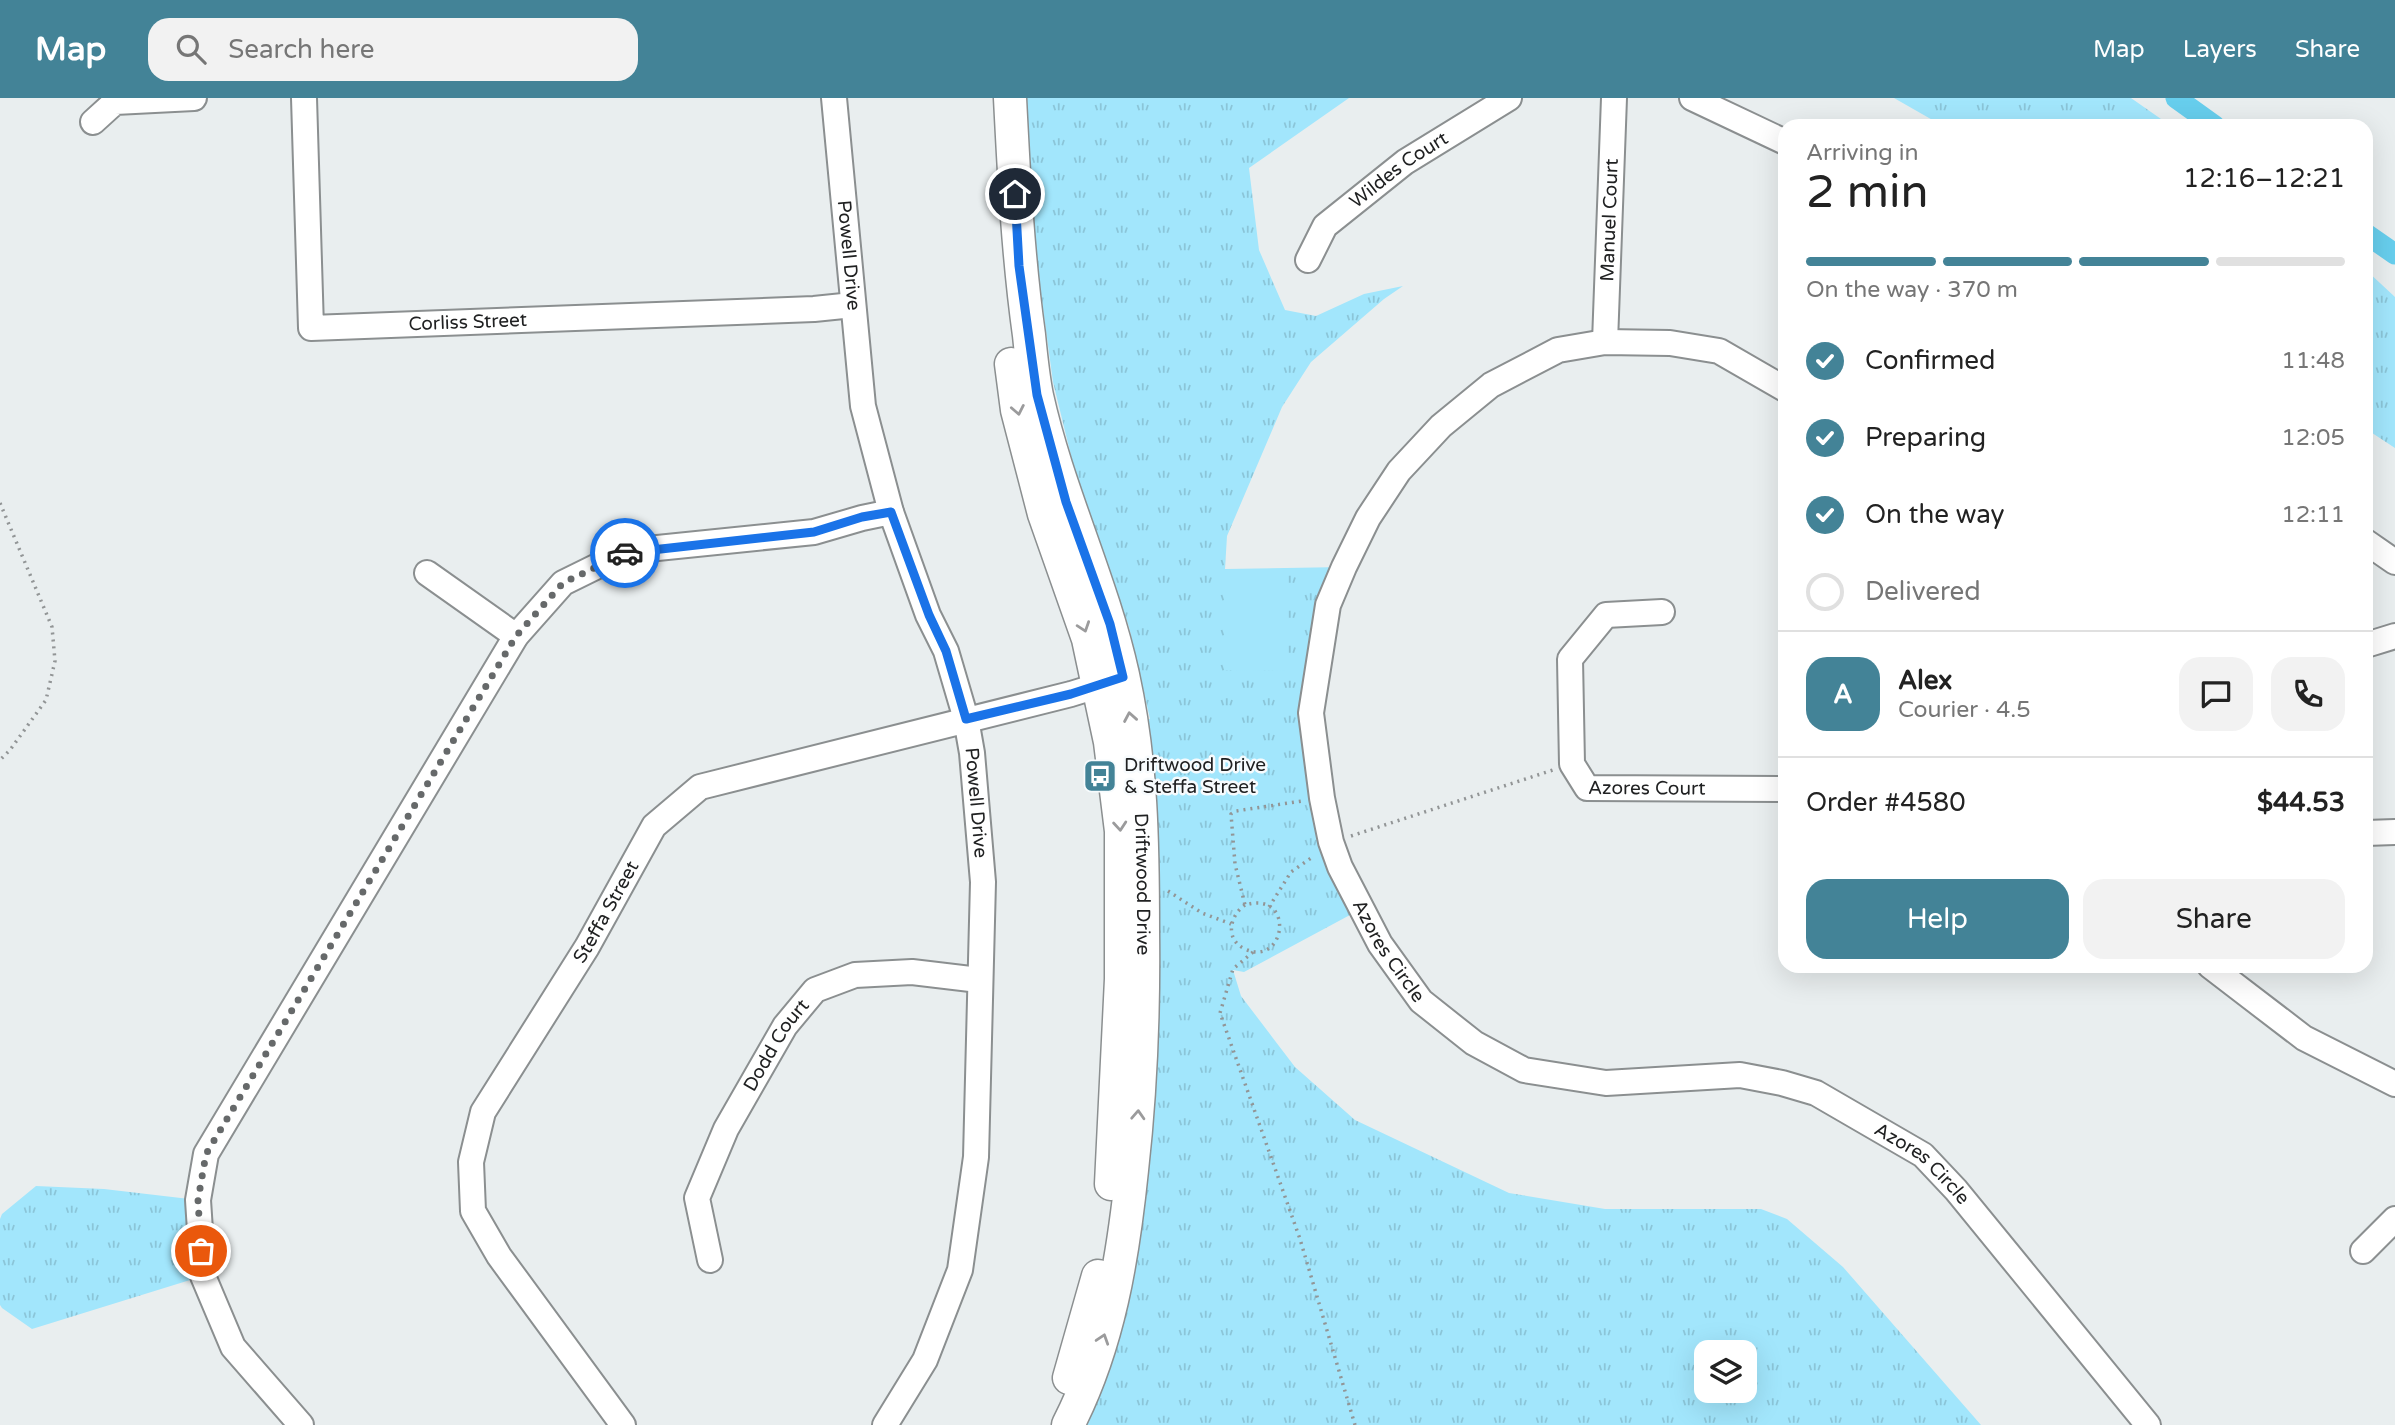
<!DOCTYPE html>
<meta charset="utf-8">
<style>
body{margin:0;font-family:"Varela Round",sans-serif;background:#f2f2f2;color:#222;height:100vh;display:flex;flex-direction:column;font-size:26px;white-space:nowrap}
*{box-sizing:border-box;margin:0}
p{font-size:23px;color:#767676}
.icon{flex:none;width:38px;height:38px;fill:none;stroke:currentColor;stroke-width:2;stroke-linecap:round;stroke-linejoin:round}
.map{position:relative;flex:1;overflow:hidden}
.side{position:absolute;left:1778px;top:21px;width:595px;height:854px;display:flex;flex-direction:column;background:#fff;border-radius:21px;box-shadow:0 7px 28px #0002}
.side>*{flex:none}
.buttons{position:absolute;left:1694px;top:1242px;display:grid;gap:14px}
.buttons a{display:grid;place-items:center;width:63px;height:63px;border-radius:14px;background:#fff;box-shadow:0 7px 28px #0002;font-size:35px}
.pin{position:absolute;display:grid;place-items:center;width:60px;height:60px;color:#fff;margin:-30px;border:4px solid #fff;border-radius:50%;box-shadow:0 2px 7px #0007}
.courier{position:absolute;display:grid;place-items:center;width:70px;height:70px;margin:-35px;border:5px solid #1a73e8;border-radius:50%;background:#fff;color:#222;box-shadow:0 2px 9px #0007}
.overview em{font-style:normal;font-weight:600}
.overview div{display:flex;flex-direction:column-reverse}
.overview{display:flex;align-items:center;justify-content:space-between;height:119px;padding:0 28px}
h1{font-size:46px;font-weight:600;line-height:52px}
.bar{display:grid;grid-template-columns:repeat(4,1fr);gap:10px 7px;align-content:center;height:84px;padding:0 28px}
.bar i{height:9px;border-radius:5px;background:#e0e0e0}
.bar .current{background:#438397}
.bar p{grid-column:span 4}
.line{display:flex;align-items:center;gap:18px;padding:0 28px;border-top:2px solid #e0e0e0}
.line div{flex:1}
.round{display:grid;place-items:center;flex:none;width:74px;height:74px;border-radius:21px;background:#f2f2f2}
ol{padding:0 28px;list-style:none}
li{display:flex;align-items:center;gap:21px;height:77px}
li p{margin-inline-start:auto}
li .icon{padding:7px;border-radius:50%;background:#438397;color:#fff;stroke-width:4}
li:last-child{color:#767676}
li i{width:38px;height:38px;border:4px solid #e0e0e0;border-radius:50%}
.button{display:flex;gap:14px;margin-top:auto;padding:14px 28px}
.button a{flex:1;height:80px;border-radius:21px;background:#438397;color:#fff;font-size:28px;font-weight:600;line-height:80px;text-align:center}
.button a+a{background:#f2f2f2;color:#222}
header{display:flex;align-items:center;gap:42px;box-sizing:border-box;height:98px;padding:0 35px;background:#438397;color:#fff}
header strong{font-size:33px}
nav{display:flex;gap:38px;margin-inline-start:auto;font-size:24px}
.search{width:490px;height:63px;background:#f2f2f2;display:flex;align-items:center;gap:18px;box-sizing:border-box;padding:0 24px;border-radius:21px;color:#767676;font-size:26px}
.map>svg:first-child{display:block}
</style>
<header>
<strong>Map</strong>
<div class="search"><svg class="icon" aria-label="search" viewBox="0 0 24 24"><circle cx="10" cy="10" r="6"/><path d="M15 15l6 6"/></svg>Search here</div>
<nav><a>Map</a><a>Layers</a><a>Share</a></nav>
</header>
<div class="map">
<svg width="2395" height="1327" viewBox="0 0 2395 1327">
<defs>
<pattern id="grass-tufts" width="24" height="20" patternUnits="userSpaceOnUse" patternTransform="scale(1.75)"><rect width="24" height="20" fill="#a2e6fc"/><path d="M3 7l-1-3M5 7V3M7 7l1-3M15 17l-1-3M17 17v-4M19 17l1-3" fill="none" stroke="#8bc5d8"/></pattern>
</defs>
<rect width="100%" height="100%" fill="#e9eeef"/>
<path fill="url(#grass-tufts)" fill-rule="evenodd" d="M1026,0H1349L1249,70L1259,152L1285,212L1316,218L1364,196L1403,188L1384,201L1311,264L1282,309L1227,438L1225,471L1344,469L1311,615L1322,700L1363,810L1244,874L1233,872L1241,898L1295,969L1355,1022L1509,1095L1605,1111H1761L1787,1121L1843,1169L1981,1327H1079L1102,1276L1146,622L1150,621L1129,529L1076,378L1053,284L1036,159ZM1706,1255H1745V1293H1706Z
M1894,0H2131L2171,28H1943Z
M2366,172L2395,199V350L2366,331Z
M36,1088L104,1091L198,1102L203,1178L32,1231L2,1210L0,1207V1121L2,1116Z"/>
<path fill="#a2e6fc" d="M1224,471H1287V573L1224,572Z"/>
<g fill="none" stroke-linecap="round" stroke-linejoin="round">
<path stroke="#67ceed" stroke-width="21" d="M2176,0L2215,28
M2366,136L2395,156"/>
<defs>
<g id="minor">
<path id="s1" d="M304,0L311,230L814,211L853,207"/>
<path id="s2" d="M834,0L863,308L891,414L928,517L946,553L966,621L972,655L983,784L976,1059L960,1172L925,1262L885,1327"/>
<path d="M1692,0L1785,44"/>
<path d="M93,24L115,4L194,0"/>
<path id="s3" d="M1308,162L1325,128L1405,64L1509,0"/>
<path id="s4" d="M1605,244L1614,0"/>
<path id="s5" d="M1785,291L1719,253L1670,245L1605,244L1558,252L1491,287L1441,328L1399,373L1368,420L1344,469L1328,507L1311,615L1322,700L1331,744L1340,769L1380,846L1421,903L1474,945L1524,972L1606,985L1740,977L1782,985L1816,995L1923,1057L1956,1092L2148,1327"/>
<path d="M2366,444L2395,464"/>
<path d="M427,475L516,538"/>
<path id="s6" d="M1662,514L1606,517L1570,561L1572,666L1587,690L1785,691"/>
<path d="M2366,547L2395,538"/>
<path d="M2366,735L2395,734"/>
<path d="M2210,868L2304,940L2395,986"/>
<path d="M2363,1153L2395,1121"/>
<path id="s7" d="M710,1162L697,1100L726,1031L785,928L815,892L855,877L912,874L979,882"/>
<path d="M301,1327L233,1249L203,1178L198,1102L206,1056L516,538L563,485L628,453L814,434L862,420L891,414"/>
<path id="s8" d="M623,1327L499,1158L473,1113L471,1064L483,1014L587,849L654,728L700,689L1071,596L1113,583"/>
</g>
<g id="tertiary">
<path id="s9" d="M1010,0C1014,79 1018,158 1029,237C1031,257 1033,278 1037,298C1058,393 1102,482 1123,577C1142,664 1143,745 1143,834C1144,913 1141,992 1132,1072C1123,1160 1109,1247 1068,1327"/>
<path d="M1011,266L1017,312L1044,416L1088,541L1110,644L1121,733V881L1111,1086"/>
<path d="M1069,1280L1098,1178"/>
</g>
</defs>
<use href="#minor" stroke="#8b8f90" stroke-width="28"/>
<use href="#tertiary" stroke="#8b8f90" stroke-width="35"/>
<path stroke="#929596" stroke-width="3.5" stroke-dasharray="2 5" stroke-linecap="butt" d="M0,405L52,529L55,563L46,602L10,652L0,662
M1351,738L1553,672
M1168,793L1202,815L1231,826
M1245,807C1229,818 1225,842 1245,851C1286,870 1296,792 1245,807L1235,766L1231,716L1236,713L1302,703
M1269,809L1291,774L1314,758
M1253,854L1233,871L1220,915L1300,1141L1355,1327"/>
<use href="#minor" stroke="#fff" stroke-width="24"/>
<use href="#tertiary" stroke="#fff" stroke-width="32"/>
</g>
<defs><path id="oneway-chevron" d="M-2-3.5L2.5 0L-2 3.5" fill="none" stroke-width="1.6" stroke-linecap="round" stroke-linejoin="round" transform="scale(1.75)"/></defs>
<g stroke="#9b9b9c">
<use href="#oneway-chevron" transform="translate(1018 312) rotate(79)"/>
<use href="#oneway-chevron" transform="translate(1084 529) rotate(71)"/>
<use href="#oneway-chevron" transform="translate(1130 619) rotate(-100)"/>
<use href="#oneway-chevron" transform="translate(1120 728) rotate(85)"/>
<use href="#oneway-chevron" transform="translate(1138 1017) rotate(-87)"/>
<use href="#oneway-chevron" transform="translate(1103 1241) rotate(-72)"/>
</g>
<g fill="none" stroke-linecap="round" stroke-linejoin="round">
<path stroke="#66696a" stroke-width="7" stroke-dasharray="0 12.6" d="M201,1153L198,1102L206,1056L516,538L563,485L625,455"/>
<path stroke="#1a73e8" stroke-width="9" d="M625,455L814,434L862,419L891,414L929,517L946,553L966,621L1071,596L1123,579L1110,526L1066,404L1037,297L1019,168L1015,96"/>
</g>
<defs>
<symbol id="bus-square" viewBox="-11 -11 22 22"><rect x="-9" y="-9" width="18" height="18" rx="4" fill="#438397" stroke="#f7fbfd"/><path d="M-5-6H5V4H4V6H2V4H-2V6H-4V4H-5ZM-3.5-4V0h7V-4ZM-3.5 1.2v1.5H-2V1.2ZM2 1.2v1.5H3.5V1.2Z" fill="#fff"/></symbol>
</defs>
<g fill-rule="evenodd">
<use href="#bus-square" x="1081" y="659" width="38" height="38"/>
</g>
<g text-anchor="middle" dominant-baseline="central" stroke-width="5" stroke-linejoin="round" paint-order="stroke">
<g font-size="19" fill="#202122" stroke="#f7fbfd">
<text stroke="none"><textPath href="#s3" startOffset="131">Wildes Court</textPath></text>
<text stroke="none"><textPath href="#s4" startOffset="122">Manuel Court</textPath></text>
<text stroke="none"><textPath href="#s2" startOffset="158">Powell Drive</textPath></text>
<text stroke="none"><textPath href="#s1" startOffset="387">Corliss Street</textPath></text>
<text stroke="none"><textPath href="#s6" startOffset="306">Azores Court</textPath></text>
<text stroke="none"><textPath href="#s2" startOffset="724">Powell Drive</textPath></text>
<text stroke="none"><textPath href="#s9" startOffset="802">Driftwood Drive</textPath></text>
<text stroke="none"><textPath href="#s8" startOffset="597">Steffa Street</textPath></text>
<text stroke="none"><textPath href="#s5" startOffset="956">Azores Circle</textPath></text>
<text stroke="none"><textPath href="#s7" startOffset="236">Dodd Court</textPath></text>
<text stroke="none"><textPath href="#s5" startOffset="1564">Azores Circle</textPath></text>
</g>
<g font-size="19" fill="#202122" stroke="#f7fbfd" text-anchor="start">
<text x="1124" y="667">Driftwood Drive<tspan x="1124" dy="22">&amp; Steffa Street</tspan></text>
</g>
</g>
</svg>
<div class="buttons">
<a><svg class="icon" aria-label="layers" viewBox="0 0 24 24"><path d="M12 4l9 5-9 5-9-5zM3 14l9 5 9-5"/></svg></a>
</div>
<div class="pin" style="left:201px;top:1153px;background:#ea580c"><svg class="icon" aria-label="bag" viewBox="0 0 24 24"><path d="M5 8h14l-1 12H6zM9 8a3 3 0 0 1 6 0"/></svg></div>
<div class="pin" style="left:1015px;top:96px;background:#1f2937"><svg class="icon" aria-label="home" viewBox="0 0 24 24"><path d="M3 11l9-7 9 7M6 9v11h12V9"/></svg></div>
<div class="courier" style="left:625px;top:455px"><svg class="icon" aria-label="car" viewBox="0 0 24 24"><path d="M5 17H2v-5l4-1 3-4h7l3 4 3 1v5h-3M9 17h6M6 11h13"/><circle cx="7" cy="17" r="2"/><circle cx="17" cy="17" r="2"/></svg></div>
<section class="side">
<div class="overview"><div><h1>2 min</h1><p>Arriving in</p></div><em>12:16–12:21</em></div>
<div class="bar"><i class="current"></i><i class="current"></i><i class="current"></i><i></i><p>On the way · 370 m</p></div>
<ol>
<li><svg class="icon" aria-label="check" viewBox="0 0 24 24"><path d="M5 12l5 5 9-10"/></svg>Confirmed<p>11:48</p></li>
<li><svg class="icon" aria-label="check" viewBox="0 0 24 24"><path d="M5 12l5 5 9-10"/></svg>Preparing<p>12:05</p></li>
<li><svg class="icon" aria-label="check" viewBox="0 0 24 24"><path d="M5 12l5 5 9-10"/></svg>On the way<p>12:11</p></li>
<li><i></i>Delivered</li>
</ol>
<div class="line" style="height:126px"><b class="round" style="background:#438397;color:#fff">A</b><div><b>Alex</b><p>Courier · 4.5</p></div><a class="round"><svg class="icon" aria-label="chat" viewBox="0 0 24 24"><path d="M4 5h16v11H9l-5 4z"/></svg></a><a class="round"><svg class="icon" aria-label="phone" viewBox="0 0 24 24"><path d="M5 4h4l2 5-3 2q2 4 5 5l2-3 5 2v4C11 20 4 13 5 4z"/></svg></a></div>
<div class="line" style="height:91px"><div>Order #4580</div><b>$44.53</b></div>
<div class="button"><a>Help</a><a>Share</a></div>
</section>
</div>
